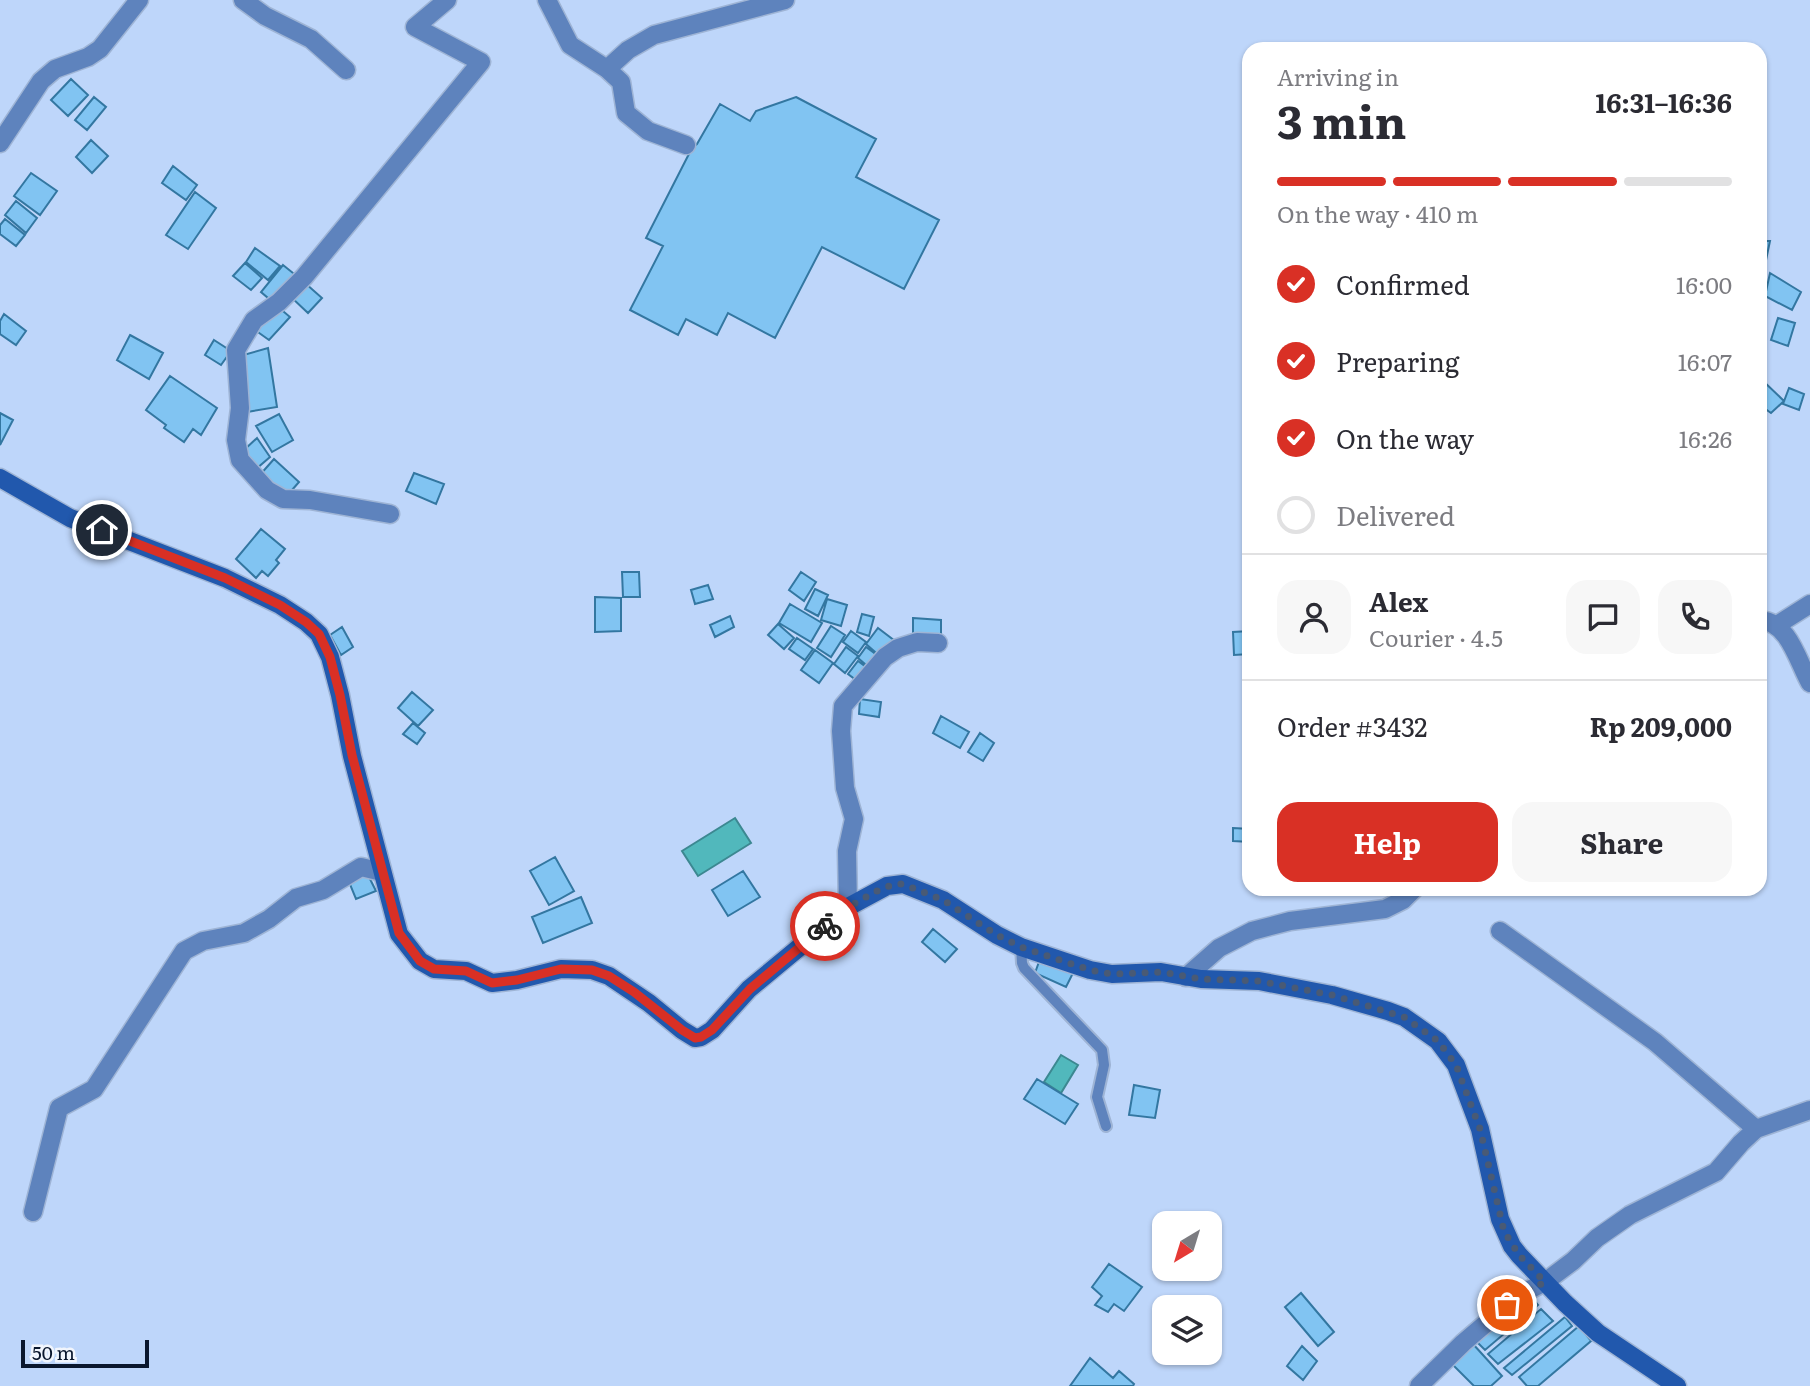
<!DOCTYPE html>
<meta charset="utf-8">
<style>
body{margin:0;font-family:Literata,serif;background:#f7f7f7;color:#2b2b33;height:100vh;display:flex;flex-direction:column;font-size:26px;white-space:nowrap}
*{box-sizing:border-box;margin:0}
p{font-size:23px;color:#7c7c81}
.icon{flex:none;width:38px;height:38px;fill:none;stroke:currentColor;stroke-width:2;stroke-linecap:round;stroke-linejoin:round}
.map{position:relative;flex:1;overflow:hidden}
.drawer{position:absolute;left:1242px;top:42px;width:525px;height:854px;display:flex;flex-direction:column;background:#fff;border-radius:21px;box-shadow:0 2px 5px #0004}
.drawer>*{flex:none}
.needle{width:46px;rotate:218deg}
.buttons{position:absolute;left:1152px;top:1211px;display:grid;gap:14px}
.buttons a{display:grid;place-items:center;width:70px;height:70px;border-radius:14px;background:#fff;box-shadow:0 2px 5px #0004;font-size:35px}
.scale{position:absolute;left:21px;bottom:18px;width:128px;box-sizing:border-box;padding-left:7px;border:4px solid #0a172d;border-top:0;font-size:19px;line-height:24px;white-space:nowrap;color:#0a172d;-webkit-text-stroke:5px #f1f5fc;paint-order:stroke}
.pin{position:absolute;display:grid;place-items:center;width:60px;height:60px;color:#fff;margin:-30px;border:4px solid #fff;border-radius:50%;box-shadow:0 2px 7px #0007}
.courier{position:absolute;display:grid;place-items:center;width:70px;height:70px;margin:-35px;border:5px solid #d93025;border-radius:50%;background:#fff;color:#222;box-shadow:0 2px 9px #0007}
.summary em{font-style:normal;font-weight:700}
.summary div{display:flex;flex-direction:column-reverse}
.summary{display:flex;align-items:center;justify-content:space-between;height:119px;padding:0 35px}
h1{font-size:46px;font-weight:700;line-height:52px}
.bar{display:grid;grid-template-columns:repeat(4,1fr);gap:10px 7px;align-content:center;height:84px;padding:0 35px}
.bar i{height:9px;border-radius:5px;background:#e1e1e2}
.bar .current{background:#d93025}
.bar p{grid-column:span 4}
.line{display:flex;align-items:center;gap:18px;padding:0 35px;border-top:2px solid #e1e1e2}
.line div{flex:1}
.round{display:grid;place-items:center;flex:none;width:74px;height:74px;border-radius:21px;background:#f7f7f7}
ol{padding:0 35px;list-style:none}
li{display:flex;align-items:center;gap:21px;height:77px}
li p{margin-inline-start:auto}
li .icon{padding:7px;border-radius:50%;background:#d93025;color:#fff;stroke-width:4}
li:last-child{color:#7c7c81}
li i{width:38px;height:38px;border:4px solid #e1e1e2;border-radius:50%}
.button{display:flex;gap:14px;margin-top:auto;padding:14px 35px}
.button a{flex:1;height:80px;border-radius:21px;background:#d93025;color:#fff;font-size:28px;font-weight:700;line-height:80px;text-align:center}
.button a+a{background:#f7f7f7;color:#2b2b33}
.map>svg:first-child{display:block}
</style>
<div class="map">
<svg width="1810" height="1386" viewBox="0 0 1810 1386">
<rect width="100%" height="100%" fill="#bed6fa"/>
<path fill="#51b8bc" stroke="#3c8891" stroke-width="2" d="M735,818L751,843L698,876L682,851Z
M1061,1055L1078,1065L1061,1093L1044,1082Z"/>
<path fill="#81c4f2" stroke="#3377a1" stroke-width="2" d="M71,79L88,95L68,116L51,100Z
M94,97L106,107L87,130L75,120Z
M796,97L876,139L856,177L939,220L904,289L822,247L775,338L728,313L717,335L686,319L678,335L630,310L663,246L646,238L692,148L697,144L720,104L750,121L756,111Z
M91,140L108,156L92,173L76,157Z
M173,166L197,185L186,200L162,183Z
M31,173L57,191L40,215L14,196Z
M195,192L216,208L188,249L166,235Z
M16,201L37,218L26,233L5,215Z
M5,219L25,235L16,246L0,234V225Z
M1760,241H1770L1765,265H1760Z
M255,248L280,266L268,280L246,262Z
M245,263L262,278L251,290L233,276Z
M283,265L298,277L274,303L261,292Z
M1770,273L1801,292L1792,310L1765,296Z
M305,283L322,298L308,313L292,298Z
M277,306L290,317L269,340L255,330Z
M4,314L26,331L16,345L0,334V321Z
M1778,318L1795,323L1788,346L1771,340Z
M130,335L163,353L149,379L117,360Z
M214,340L231,351L221,365L205,355Z
M268,348L277,407L247,412L240,356Z
M170,376L217,408L201,435L193,429L184,442L164,428L166,425L146,410Z
M1760,378L1784,401L1771,413L1760,405Z
M1789,388L1804,394L1799,410L1783,404Z
M0,413L13,420L0,445Z
M279,414L293,440L272,452L256,426Z
M257,438L270,457L256,469L243,451Z
M274,459L299,482L285,498L259,476Z
M414,473L444,484L436,504L406,491Z
M261,529L285,549L276,560L279,563L268,576L262,571L256,578L236,559Z
M622,572H639L640,597H623Z
M801,572L816,582L804,601L789,590Z
M708,585L713,599L695,604L691,590Z
M815,589L828,595L818,616L805,609Z
M595,597L621,598V631L595,632Z
M827,599L847,605L841,626L821,620Z
M790,604L822,623L811,642L779,623Z
M862,614L874,617L869,636L857,632Z
M730,616L734,627L715,637L710,625Z
M913,618L941,620V635L913,634Z
M778,624L794,638L784,649L768,635Z
M831,626L845,635L831,657L817,648Z
M342,627L353,647L341,655L330,635Z
M878,628L895,641L882,658L866,644Z
M851,631L866,642L858,653L843,642Z
M1250,631V654L1234,655L1233,632Z
M797,638L813,649L805,660L789,649Z
M846,647L858,656L845,673L834,664Z
M866,647L881,658L872,670L858,658Z
M815,650L833,663L819,683L801,670Z
M858,661L870,670L860,683L848,674Z
M412,692L433,710L418,726L398,708Z
M860,699L881,702L879,717L859,714Z
M941,716L969,732L960,748L933,733Z
M413,723L425,733L417,744L403,734Z
M980,733L994,743L983,761L968,752Z
M1233,828L1250,829V842L1233,841Z
M555,857L574,891L549,905L530,871Z
M366,871L376,891L356,899L349,882Z
M743,871L760,897L728,916L712,890Z
M581,897L592,923L543,943L532,917Z
M933,929L957,949L945,962L922,942Z
M1040,959L1073,973L1066,987L1035,973Z
M1037,1079L1078,1104L1065,1124L1024,1099Z
M1134,1085L1160,1090L1155,1118L1129,1115Z
M1109,1264L1142,1287L1124,1311L1114,1304L1108,1312L1095,1305L1102,1296L1092,1287Z
M1301,1293L1334,1332L1318,1346L1285,1307Z
M1530,1296L1538,1305L1485,1350L1476,1341Z
M1541,1309L1553,1321L1498,1364L1488,1354Z
M1565,1317L1572,1326L1512,1375L1504,1368Z
M1579,1326L1591,1341L1538,1386H1527L1519,1377Z
M1473,1344L1502,1376L1491,1386H1474L1453,1365Z
M1302,1346L1317,1361L1303,1380L1287,1366Z
M1090,1358L1113,1378L1119,1371L1134,1384L1133,1386H1070Z"/>
<g fill="none" stroke-linecap="round" stroke-linejoin="round">
<defs>
<path id="lane" d="M1021,947L1022,963L1024,968L1102,1050L1104,1065L1097,1097L1106,1126"/>
<path id="street" d="M243,0L265,16L311,39L346,70
M547,0L570,45L607,69L621,82L626,113L648,131L686,145
M607,69L628,50L654,35L785,0
M0,143L41,81L55,69L88,57L100,49L139,0
M390,514L310,500L283,499L267,490L240,460L236,440L240,408L236,350L254,320L279,302L304,277L481,62L415,27L447,0
M1760,620C1789,622 1798,662 1810,683
M1777,625L1810,604
M848,907L847,851L854,819L845,788L841,731L843,706L885,657L898,648L917,642L938,643
M1500,931L1655,1042L1756,1129
M1186,977L1219,948L1252,931L1290,921L1385,909L1403,900L1414,889
M33,1212L59,1108L94,1089L184,951L203,941L244,933L269,919L296,898L323,890L361,867L382,872
M1419,1386L1463,1343L1519,1295L1545,1282L1573,1261L1597,1238L1630,1215L1716,1172L1741,1143L1756,1129L1810,1110"/>
<path id="secondary" d="M0,478L70,518L225,578L280,605L306,622L319,634L330,657L340,695L352,756L399,934L420,961L434,969L466,971L492,983L517,980L561,969L592,970L609,976L649,1003L682,1030L695,1038L701,1037L712,1030L749,989L848,907L887,886L903,884L943,900L997,935L1021,947L1090,970L1112,974L1161,972L1201,979L1259,981L1332,995L1388,1011L1404,1017L1438,1041L1456,1065L1480,1129L1500,1219L1512,1246L1519,1255L1565,1303L1598,1333L1677,1386"/>
</defs>
<use href="#lane" stroke="#9eb4d5" stroke-width="14"/>
<use href="#street" stroke="#9eb4d5" stroke-width="21"/>
<use href="#secondary" stroke="#9eb4d5" stroke-width="21"/>
<use href="#lane" stroke="#5e83bd" stroke-width="10"/>
<use href="#street" stroke="#5e83bd" stroke-width="18"/>
<use href="#secondary" stroke="#2158ad" stroke-width="18"/>
</g>
<g fill="none" stroke-linecap="round" stroke-linejoin="round">
<path stroke="#495a75" stroke-width="7" stroke-dasharray="0 12.6" d="M825,926L848,907L877,891L894,884H903L943,900L997,935L1021,947L1090,970L1112,974L1161,972L1201,979L1259,981L1332,995L1404,1017L1438,1041L1456,1065L1480,1129L1504,1231L1519,1255L1545,1282L1519,1295L1507,1305"/>
<path stroke="#d93025" stroke-width="9" d="M102,530L225,578L280,605L306,622L319,634L330,657L340,695L352,755L399,933L420,961L434,969L466,971L492,983L517,980L561,969L592,970L609,976L634,992L682,1030L695,1038L701,1037L712,1030L750,989L825,926"/>
</g>
</svg>
<div class="buttons">
<a><svg class="needle" viewBox="-14 -14 28 28"><path d="M0-13l5 13h-10z" fill="#e53935"/><path d="M0 13l5-13h-10z" fill="#7c7c81"/></svg></a>
<a><svg class="icon" aria-label="layers" viewBox="0 0 24 24"><path d="M12 4l9 5-9 5-9-5zM3 14l9 5 9-5"/></svg></a>
</div>
<div class="scale">50 m</div>
<div class="pin" style="left:1507px;top:1305px;background:#ea580c"><svg class="icon" aria-label="bag" viewBox="0 0 24 24"><path d="M5 8h14l-1 12H6zM9 8a3 3 0 0 1 6 0"/></svg></div>
<div class="pin" style="left:102px;top:530px;background:#1f2937"><svg class="icon" aria-label="home" viewBox="0 0 24 24"><path d="M3 11l9-7 9 7M6 9v11h12V9"/></svg></div>
<div class="courier" style="left:825px;top:926px"><svg class="icon" aria-label="bike" viewBox="0 0 24 24"><circle cx="6" cy="16" r="4"/><circle cx="18" cy="16" r="4"/><path d="M6 16l4-8h5l3 8M10 8l3 8H6M13 5h3"/></svg></div>
<section class="drawer">
<div class="summary"><div><h1>3 min</h1><p>Arriving in</p></div><em>16:31–16:36</em></div>
<div class="bar"><i class="current"></i><i class="current"></i><i class="current"></i><i></i><p>On the way · 410 m</p></div>
<ol>
<li><svg class="icon" aria-label="check" viewBox="0 0 24 24"><path d="M5 12l5 5 9-10"/></svg>Confirmed<p>16:00</p></li>
<li><svg class="icon" aria-label="check" viewBox="0 0 24 24"><path d="M5 12l5 5 9-10"/></svg>Preparing<p>16:07</p></li>
<li><svg class="icon" aria-label="check" viewBox="0 0 24 24"><path d="M5 12l5 5 9-10"/></svg>On the way<p>16:26</p></li>
<li><i></i>Delivered</li>
</ol>
<div class="line" style="height:126px"><a class="round"><svg class="icon" aria-label="person" viewBox="0 0 24 24"><circle cx="12" cy="8" r="4"/><path d="M4 21q1-7 8-7t8 7"/></svg></a><div><b>Alex</b><p>Courier · 4.5</p></div><a class="round"><svg class="icon" aria-label="chat" viewBox="0 0 24 24"><path d="M4 5h16v11H9l-5 4z"/></svg></a><a class="round"><svg class="icon" aria-label="phone" viewBox="0 0 24 24"><path d="M5 4h4l2 5-3 2q2 4 5 5l2-3 5 2v4C11 20 4 13 5 4z"/></svg></a></div>
<div class="line" style="height:91px"><div>Order #3432</div><b>Rp 209,000</b></div>
<div class="button"><a>Help</a><a>Share</a></div>
</section>
</div>
